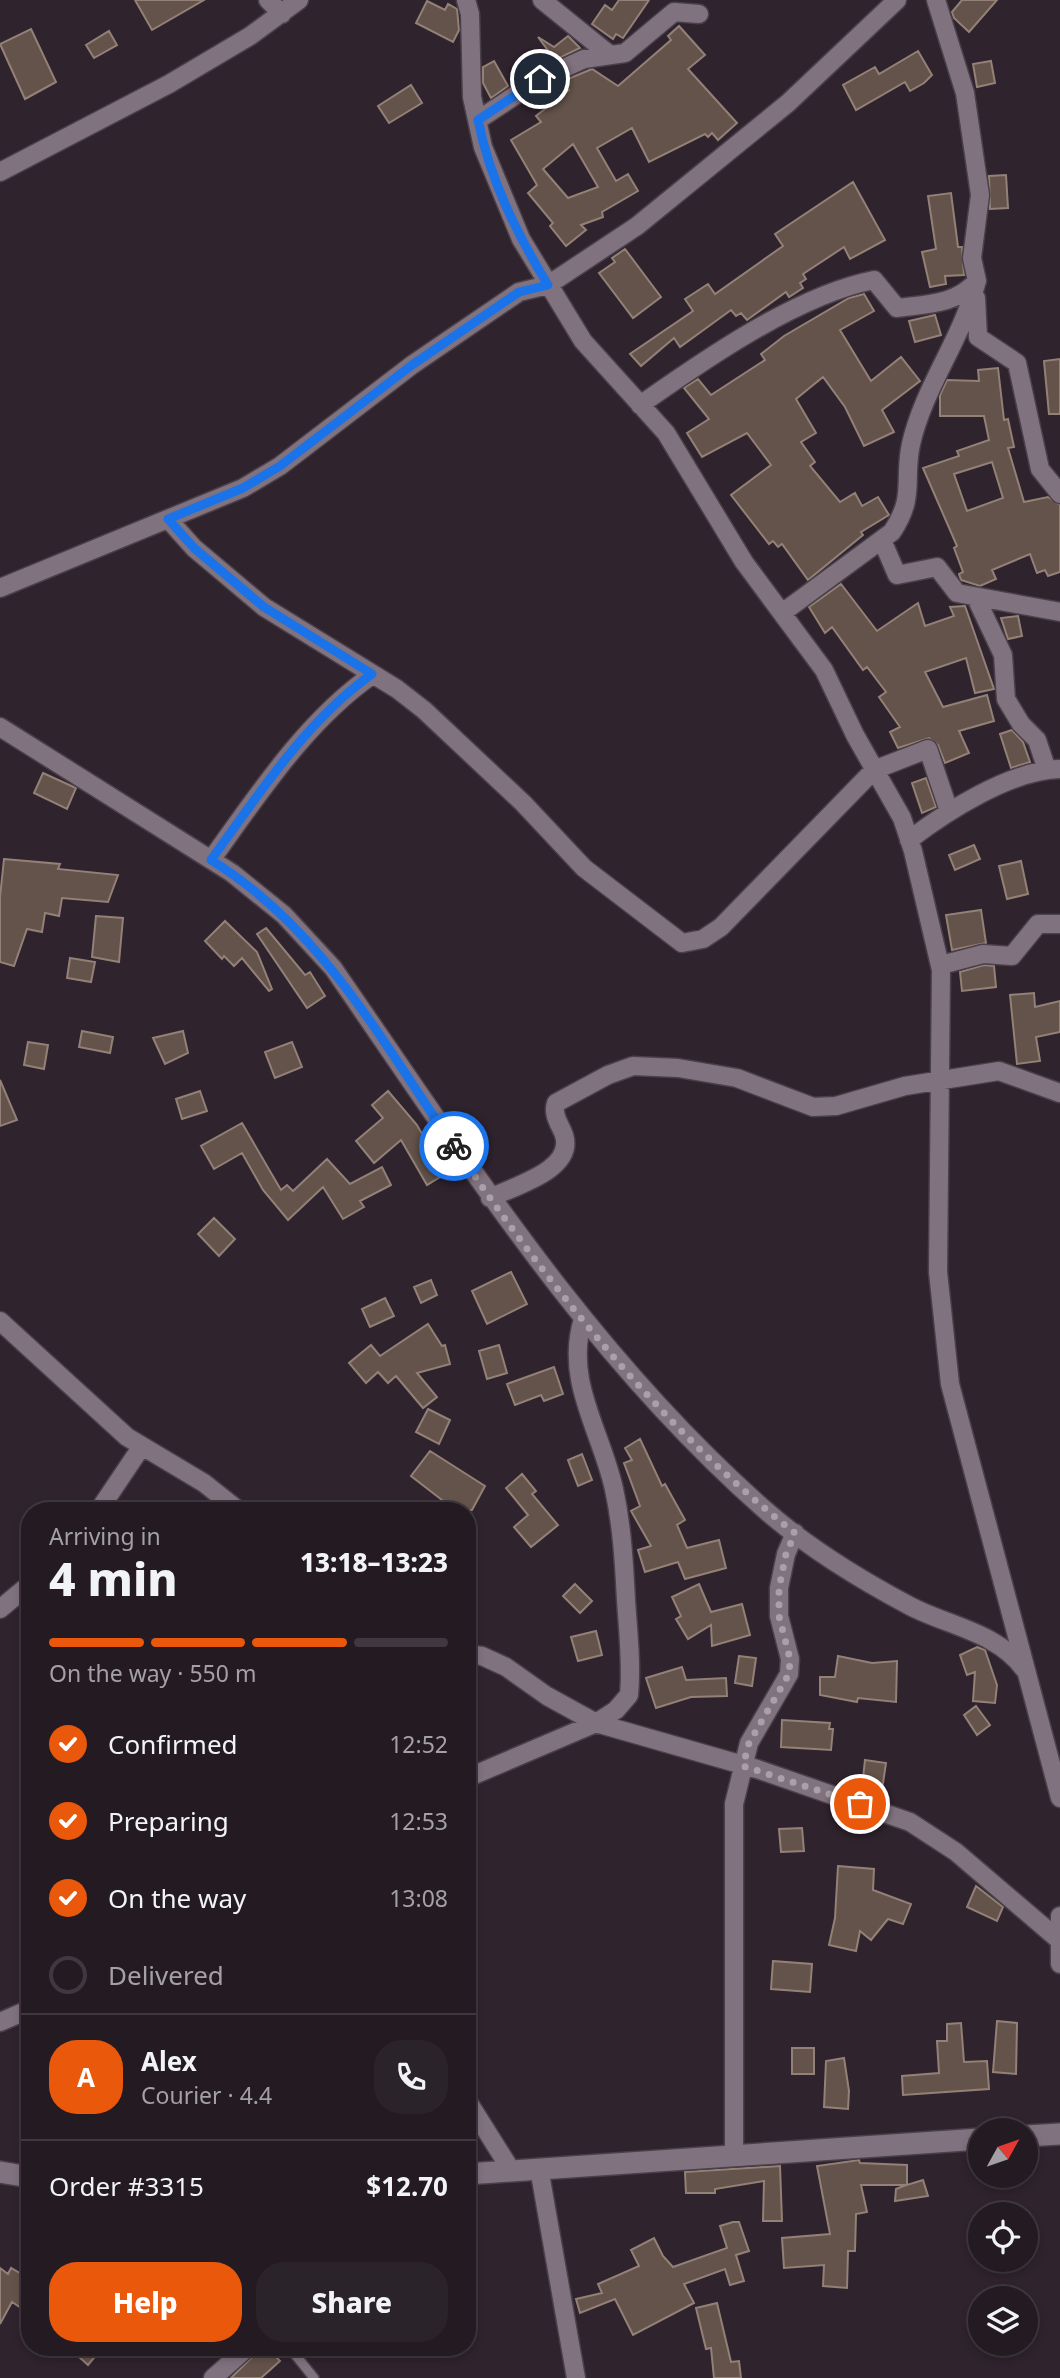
<!DOCTYPE html>
<meta charset="utf-8">
<style>
body{margin:0;font-family:"Noto Sans",sans-serif;background:#2b232a;color:#f1f3f6;height:100vh;display:flex;flex-direction:column;font-size:26px;white-space:nowrap}
*{box-sizing:border-box;margin:0}
p{font-size:23px;color:#a3a1a5}
.icon{flex:none;width:38px;height:38px;fill:none;stroke:currentColor;stroke-width:2;stroke-linecap:round;stroke-linejoin:round}
.map{position:relative;flex:1;overflow:hidden}
.side{position:absolute;left:21px;top:1502px;width:455px;height:854px;display:flex;flex-direction:column;background:#231a22;border-radius:28px;box-shadow:0 4px 10px #0003,0 0 0 2px #403840}
.side>*{flex:none}
.needle{width:46px;rotate:50deg}
.buttons{position:absolute;left:968px;top:2118px;display:grid;gap:14px}
.buttons a{display:grid;place-items:center;width:70px;height:70px;border-radius:50%;background:#231a22;box-shadow:0 4px 10px #0003,0 0 0 2px #403840;font-size:35px}
.pin{position:absolute;display:grid;place-items:center;width:60px;height:60px;color:#fff;margin:-30px;border:4px solid #fff;border-radius:50%;box-shadow:0 2px 7px #0007}
.courier{position:absolute;display:grid;place-items:center;width:70px;height:70px;margin:-35px;border:5px solid #1a73e8;border-radius:50%;background:#fff;color:#222;box-shadow:0 2px 9px #0007}
.summary em{font-style:normal;font-weight:800}
.summary div{display:flex;flex-direction:column-reverse}
.summary{display:flex;align-items:center;justify-content:space-between;height:119px;padding:0 28px}
h1{font-size:46px;font-weight:800;line-height:52px}
.bar{display:grid;grid-template-columns:repeat(4,1fr);gap:10px 7px;align-content:center;height:84px;padding:0 28px}
.bar i{height:9px;border-radius:5px;background:#403840}
.bar .active{background:#ea580c}
.bar p{grid-column:span 4}
.line{display:flex;align-items:center;gap:18px;padding:0 28px;border-top:2px solid #403840}
.line div{flex:1}
.round{display:grid;place-items:center;flex:none;width:74px;height:74px;border-radius:28px;background:#2b232a}
ol{padding:0 28px;list-style:none}
li{display:flex;align-items:center;gap:21px;height:77px}
li p{margin-inline-start:auto}
li .icon{padding:7px;border-radius:50%;background:#ea580c;color:#fff;stroke-width:4}
li:last-child{color:#a3a1a5}
li i{width:38px;height:38px;border:4px solid #403840;border-radius:50%}
.primary-button{display:flex;gap:14px;margin-top:auto;padding:14px 28px}
.primary-button a{flex:1;height:80px;border-radius:28px;background:#ea580c;color:#fff;font-size:28px;font-weight:800;line-height:80px;text-align:center}
.primary-button a+a{background:#2b232a;color:#f1f3f6}
.map>svg:first-child{display:block}
</style>
<div class="map">
<svg width="1060" height="2378" viewBox="0 0 1060 2378">
<rect width="100%" height="100%" fill="#2f232e"/>
<path fill="#64534a" stroke="#938077" stroke-width="2" fill-rule="evenodd" d="M135,0H204L152,30Z
M619,0H649L623,38L616,34L613,39L592,24L605,5L612,10Z
M962,0H997L969,32L954,18L952,12Z
M427,1L445,10L448,4L457,9L459,30L453,42L416,23Z
M679,26L705,55L688,69L737,123L718,140L712,133L708,137L705,134L649,162L632,128L597,148L616,181L628,174L638,191L602,212L603,217L581,225L586,230L566,246L550,226L553,223L528,193L537,185L511,140L541,122L536,116L569,90L561,85L563,81L592,69L618,86L671,40L668,36ZM573,144L598,187L568,198L543,169Z
M31,29L56,82L25,99L0,44Z
M109,31L117,45L94,58L86,45Z
M568,36L580,48L555,60L538,37L554,47Z
M918,51L932,75L924,83L910,91L905,82L856,110L843,85L875,67L879,74Z
M494,61L508,86L491,98L483,83V67Z
M991,61L995,83L977,87L973,64Z
M411,85L422,103L389,123L378,106Z
M1006,175L1008,208L990,209L989,176Z
M853,182L885,240L850,259L844,247L803,274L806,279L800,283L803,288L789,297L786,292L747,320L741,313L736,316L731,310L680,347L674,338L641,366L630,354L693,311L685,299L708,284L715,294L783,246L775,234Z
M951,193L958,247H962L964,275L945,276L946,284L930,287L922,252L936,249L928,196Z
M625,249L661,297L633,318L599,273L615,262L612,258Z
M864,294L874,311L840,330L871,381L901,357L920,381L882,410L894,432L864,446L845,407L823,377L796,399L816,433L801,442L815,462L810,466L840,502L855,493L862,506L878,497L889,515L861,532L863,535L808,580L782,544L778,547L773,541L769,544L731,495L771,465L747,433L702,457L687,433L709,419L684,388L698,379L711,395L765,360L761,354L784,336L849,298Z
M935,315L941,335L915,342L909,321Z
M1060,359V414H1049L1044,361Z
M998,368L1004,420L1008,419L1014,447L1008,448L1024,502L1048,497L1060,505V572L1048,576L1045,570L1037,573L1030,554L992,570L996,579L980,586L961,580L959,574L963,572L954,548L957,546L923,468L959,456L957,451L989,440L984,416H940V395L947,380L979,381L978,370ZM992,462L1003,498L967,511L954,474Z
M841,584L877,631L918,603L925,626L954,616L950,607L965,606L994,689L975,693L966,658L925,672L943,707L987,695L994,721L959,731L969,753L945,763L938,745L929,738L898,748L890,732L900,727L879,697L886,692L867,667L863,670L832,627L825,633L809,607Z
M1018,616L1022,636L1008,639L1001,618Z
M1012,730L1023,742L1030,762L1011,768L1000,734Z
M43,773L76,788L67,809L34,793Z
M926,778L936,807L922,813L912,783Z
M974,845L980,859L955,870L949,855Z
M4,859L60,864L58,869L118,875L108,902L62,898L59,916L45,913L42,932L27,929L14,966L0,962V897Z
M1021,861L1028,894L1007,899L999,866Z
M981,910L986,943L952,950L946,915Z
M96,916L123,918L119,962L92,957Z
M225,921L257,952L272,989L269,991L242,958L234,966L224,956L222,959L205,941Z
M266,928L305,975L310,972L325,996L307,1008L257,934Z
M70,958L95,962L91,982L67,978Z
M984,965L994,966L996,987L962,991L960,972Z
M1034,993L1035,1007L1060,1001V1032L1036,1037L1040,1061L1017,1064L1010,995Z
M82,1031L113,1037L110,1053L79,1047Z
M183,1031L188,1053L165,1064L153,1038Z
M28,1042L48,1045L44,1069L24,1065Z
M292,1042L302,1067L275,1078L265,1052Z
M0,1080L17,1120L0,1126Z
M200,1091L207,1111L182,1119L176,1099Z
M388,1091L417,1125L445,1174L427,1185L401,1140L374,1163L356,1141L383,1118L372,1105Z
M242,1123L281,1190L287,1185L293,1191L327,1159L350,1184L382,1167L391,1185L360,1201L364,1207L343,1219L323,1187L288,1220L263,1190L242,1153L214,1169L201,1146Z
M214,1218L235,1239L219,1256L198,1234Z
M511,1272L527,1304L487,1324L472,1291Z
M431,1280L437,1295L421,1303L414,1287Z
M385,1298L394,1316L370,1327L362,1309Z
M428,1324L442,1346L445,1345L450,1364L417,1373L437,1397L423,1408L396,1376L388,1383L378,1372L366,1383L349,1363L371,1345L380,1356Z
M499,1345L507,1373L487,1379L479,1351Z
M554,1367L563,1394L544,1401L541,1395L515,1405L507,1384Z
M428,1409L450,1420L439,1444L416,1432Z
M640,1439L662,1486L665,1484L685,1520L677,1525L687,1548L719,1540L726,1568L685,1579L678,1562L645,1572L638,1550L651,1546L631,1511L640,1506L624,1463L632,1460L625,1448Z
M430,1451L485,1486L472,1510H454L441,1503L442,1500L411,1476Z
M582,1454L592,1480L578,1486L568,1460Z
M522,1474L536,1491L532,1494L558,1525L531,1547L514,1527L528,1515L506,1488Z
M575,1584L592,1601L580,1613L563,1596Z
M699,1584L711,1612L742,1604L750,1635L712,1646L711,1625L688,1639L676,1619L681,1616L672,1597Z
M596,1631L602,1655L578,1661L571,1637Z
M977,1647L985,1650L997,1685L995,1703L973,1701L975,1672L967,1675L960,1655Z
M739,1656L756,1658L752,1686L735,1683Z
M838,1656L872,1663L897,1661L896,1702L858,1698L857,1702L820,1695V1677H835Z
M682,1667L686,1680L726,1678L727,1696L691,1697L656,1708L646,1678Z
M976,1706L990,1725L977,1735L964,1715Z
M782,1720L830,1723L829,1729H833L831,1750L781,1747Z
M865,1760L886,1763L882,1790L862,1787Z
M802,1828L804,1851L781,1852L779,1829Z
M838,1866L874,1869L873,1890L911,1904L903,1924L888,1919L871,1940L860,1931L856,1951L829,1945L835,1918Z
M976,1886L1003,1907L997,1921L967,1907Z
M773,1961L812,1964L810,1992L771,1989Z
M997,2021L1017,2023L1016,2074L993,2072Z
M961,2023L964,2062L987,2061L989,2089L903,2095L902,2076L939,2073L937,2041H947V2024Z
M792,2048H814V2074H792Z
M844,2058L849,2091L848,2109L824,2107L826,2061Z
M859,2160L860,2163L907,2165V2185L923,2180L928,2196L895,2201L896,2189L906,2185H861L867,2212L856,2214L855,2251H848L847,2288L823,2286L824,2265L784,2268L782,2238L830,2234L817,2166Z
M780,2166L782,2221H763L764,2181L715,2189V2193H686L685,2172Z
M733,2222H739L749,2251L736,2255L744,2281L730,2285L725,2269L684,2284L694,2303L633,2335L615,2299L580,2313L576,2299L602,2293L598,2284L639,2266L631,2250L654,2238L663,2256L673,2267L727,2248L720,2226Z
M0,2268L8,2274L11,2268L30,2279V2314L12,2302L0,2324Z
M717,2303L731,2362L739,2361L741,2378H714L711,2348L706,2349L696,2308Z
M68,2347H103L88,2365Z
M262,2347H267L280,2361L261,2378H231Z"/>
<g fill="none" stroke-linecap="round" stroke-linejoin="round">
<defs>
<path id="service" d="M289,2347L314,2378"/>
<path id="minor" d="M268,0L282,14
M466,0L470,14L472,97L483,147L521,239L583,341L666,433L744,562L824,670L855,735L902,818L913,851L941,970L938,1272L950,1384L1060,1798
M542,0L610,55
M478,120L540,79L584,59L625,53L674,12L699,14
M0,172L169,84L250,36L299,0
M976,298L978,337L1017,363L1040,469L1060,494
M640,405C704,360 797,295 874,280L897,308C927,304 955,305 977,281L972,258L980,195L965,93L936,0
M168,519L194,548L264,607L397,689L424,710L523,803L584,868L682,943L703,939L721,927L874,770L928,749L949,811
M882,540L897,575L937,567L957,593L1060,612
M0,588L243,488L280,466L412,365L519,292L548,285L637,226L788,103L897,0
M976,598L1003,655L1006,699L1021,724L1037,740L1047,770
M782,613L892,532C916,496 903,481 911,444C924,387 961,341 976,284
M0,727L232,873L284,915L333,968C466,1160 587,1353 764,1509C807,1547 859,1579 910,1606C948,1626 997,1632 1024,1669
M909,840C947,811 1011,770 1060,769
M211,860C258,795 306,721 372,675
M941,965L983,954L1012,956L1038,924H1060
M490,1198C514,1186 575,1170 564,1135C560,1124 552,1115 556,1103L608,1075L633,1066L678,1068L737,1078L813,1107L836,1106L905,1086L999,1071L1060,1093
M0,1321L127,1437L204,1483L238,1510
M99,1510L142,1446
M0,1609L30,1584
M467,1654L482,1656L506,1667L547,1696L596,1723L757,1769L910,1822L956,1852L1059,1940
M467,1778L596,1723L616,1710L629,1695C632,1664 628,1631 626,1600C624,1562 622,1526 614,1489C601,1430 564,1381 583,1319
M1060,1916V1964
M0,2022L30,2009
M467,2100L511,2170
M734,2156V1804L749,1743L789,1674L790,1659L779,1616V1588L786,1554L795,1533
M539,2168L576,2378
M213,2378L248,2347"/>
<path id="tertiary" d="M1026,2136L1060,2134
M0,2172L30,2177
M467,2174L980,2139"/>
</defs>
<use href="#service" stroke="#4a4049" stroke-width="12"/>
<use href="#minor" stroke="#4a4049" stroke-width="21"/>
<use href="#tertiary" stroke="#4a4049" stroke-width="24"/>
<use href="#service" stroke="#81727f" stroke-width="9"/>
<use href="#minor" stroke="#81727f" stroke-width="18"/>
<use href="#tertiary" stroke="#81727f" stroke-width="21"/>
</g>
<g fill="none" stroke-linecap="round" stroke-linejoin="round">
<path stroke="#a9a0a8" stroke-width="7" stroke-dasharray="0 12.6" d="M454,1146C550,1287 660,1427 795,1533L786,1554L779,1588V1616L790,1659L789,1674L749,1743L743,1766L860,1804"/>
<path stroke="#1a73e8" stroke-width="9" d="M454,1146C381,1041 323,929 211,860C258,795 306,721 372,674L264,607L194,548L168,519L243,488L280,466L412,365L519,292L548,285C517,234 490,180 478,120L540,79"/>
</g>
</svg>
<div class="buttons">
<a><svg class="needle" viewBox="-14 -14 28 28"><path d="M0-13l5 13h-10z" fill="#e53935"/><path d="M0 13l5-13h-10z" fill="#a3a1a5"/></svg></a>
<a><svg class="icon" aria-label="locate" viewBox="0 0 24 24"><circle cx="12" cy="12" r="6"/><path d="M12 2v4M12 18v4M2 12h4M18 12h4"/></svg></a>
<a><svg class="icon" aria-label="layers" viewBox="0 0 24 24"><path d="M12 4l9 5-9 5-9-5zM3 14l9 5 9-5"/></svg></a>
</div>
<div class="pin" style="left:860px;top:1804px;background:#ea580c"><svg class="icon" aria-label="bag" viewBox="0 0 24 24"><path d="M5 8h14l-1 12H6zM9 8a3 3 0 0 1 6 0"/></svg></div>
<div class="pin" style="left:540px;top:79px;background:#1f2937"><svg class="icon" aria-label="home" viewBox="0 0 24 24"><path d="M3 11l9-7 9 7M6 9v11h12V9"/></svg></div>
<div class="courier" style="left:454px;top:1146px"><svg class="icon" aria-label="bike" viewBox="0 0 24 24"><circle cx="6" cy="16" r="4"/><circle cx="18" cy="16" r="4"/><path d="M6 16l4-8h5l3 8M10 8l3 8H6M13 5h3"/></svg></div>
<section class="side">
<div class="summary"><div><h1>4 min</h1><p>Arriving in</p></div><em>13:18–13:23</em></div>
<div class="bar"><i class="active"></i><i class="active"></i><i class="active"></i><i></i><p>On the way · 550 m</p></div>
<ol>
<li><svg class="icon" aria-label="check" viewBox="0 0 24 24"><path d="M5 12l5 5 9-10"/></svg>Confirmed<p>12:52</p></li>
<li><svg class="icon" aria-label="check" viewBox="0 0 24 24"><path d="M5 12l5 5 9-10"/></svg>Preparing<p>12:53</p></li>
<li><svg class="icon" aria-label="check" viewBox="0 0 24 24"><path d="M5 12l5 5 9-10"/></svg>On the way<p>13:08</p></li>
<li><i></i>Delivered</li>
</ol>
<div class="line" style="height:126px"><b class="round" style="background:#ea580c;color:#fff">A</b><div><b>Alex</b><p>Courier · 4.4</p></div><a class="round"><svg class="icon" aria-label="phone" viewBox="0 0 24 24"><path d="M5 4h4l2 5-3 2q2 4 5 5l2-3 5 2v4C11 20 4 13 5 4z"/></svg></a></div>
<div class="line" style="height:91px"><div>Order #3315</div><b>$12.70</b></div>
<div class="primary-button"><a>Help</a><a>Share</a></div>
</section>
</div>
